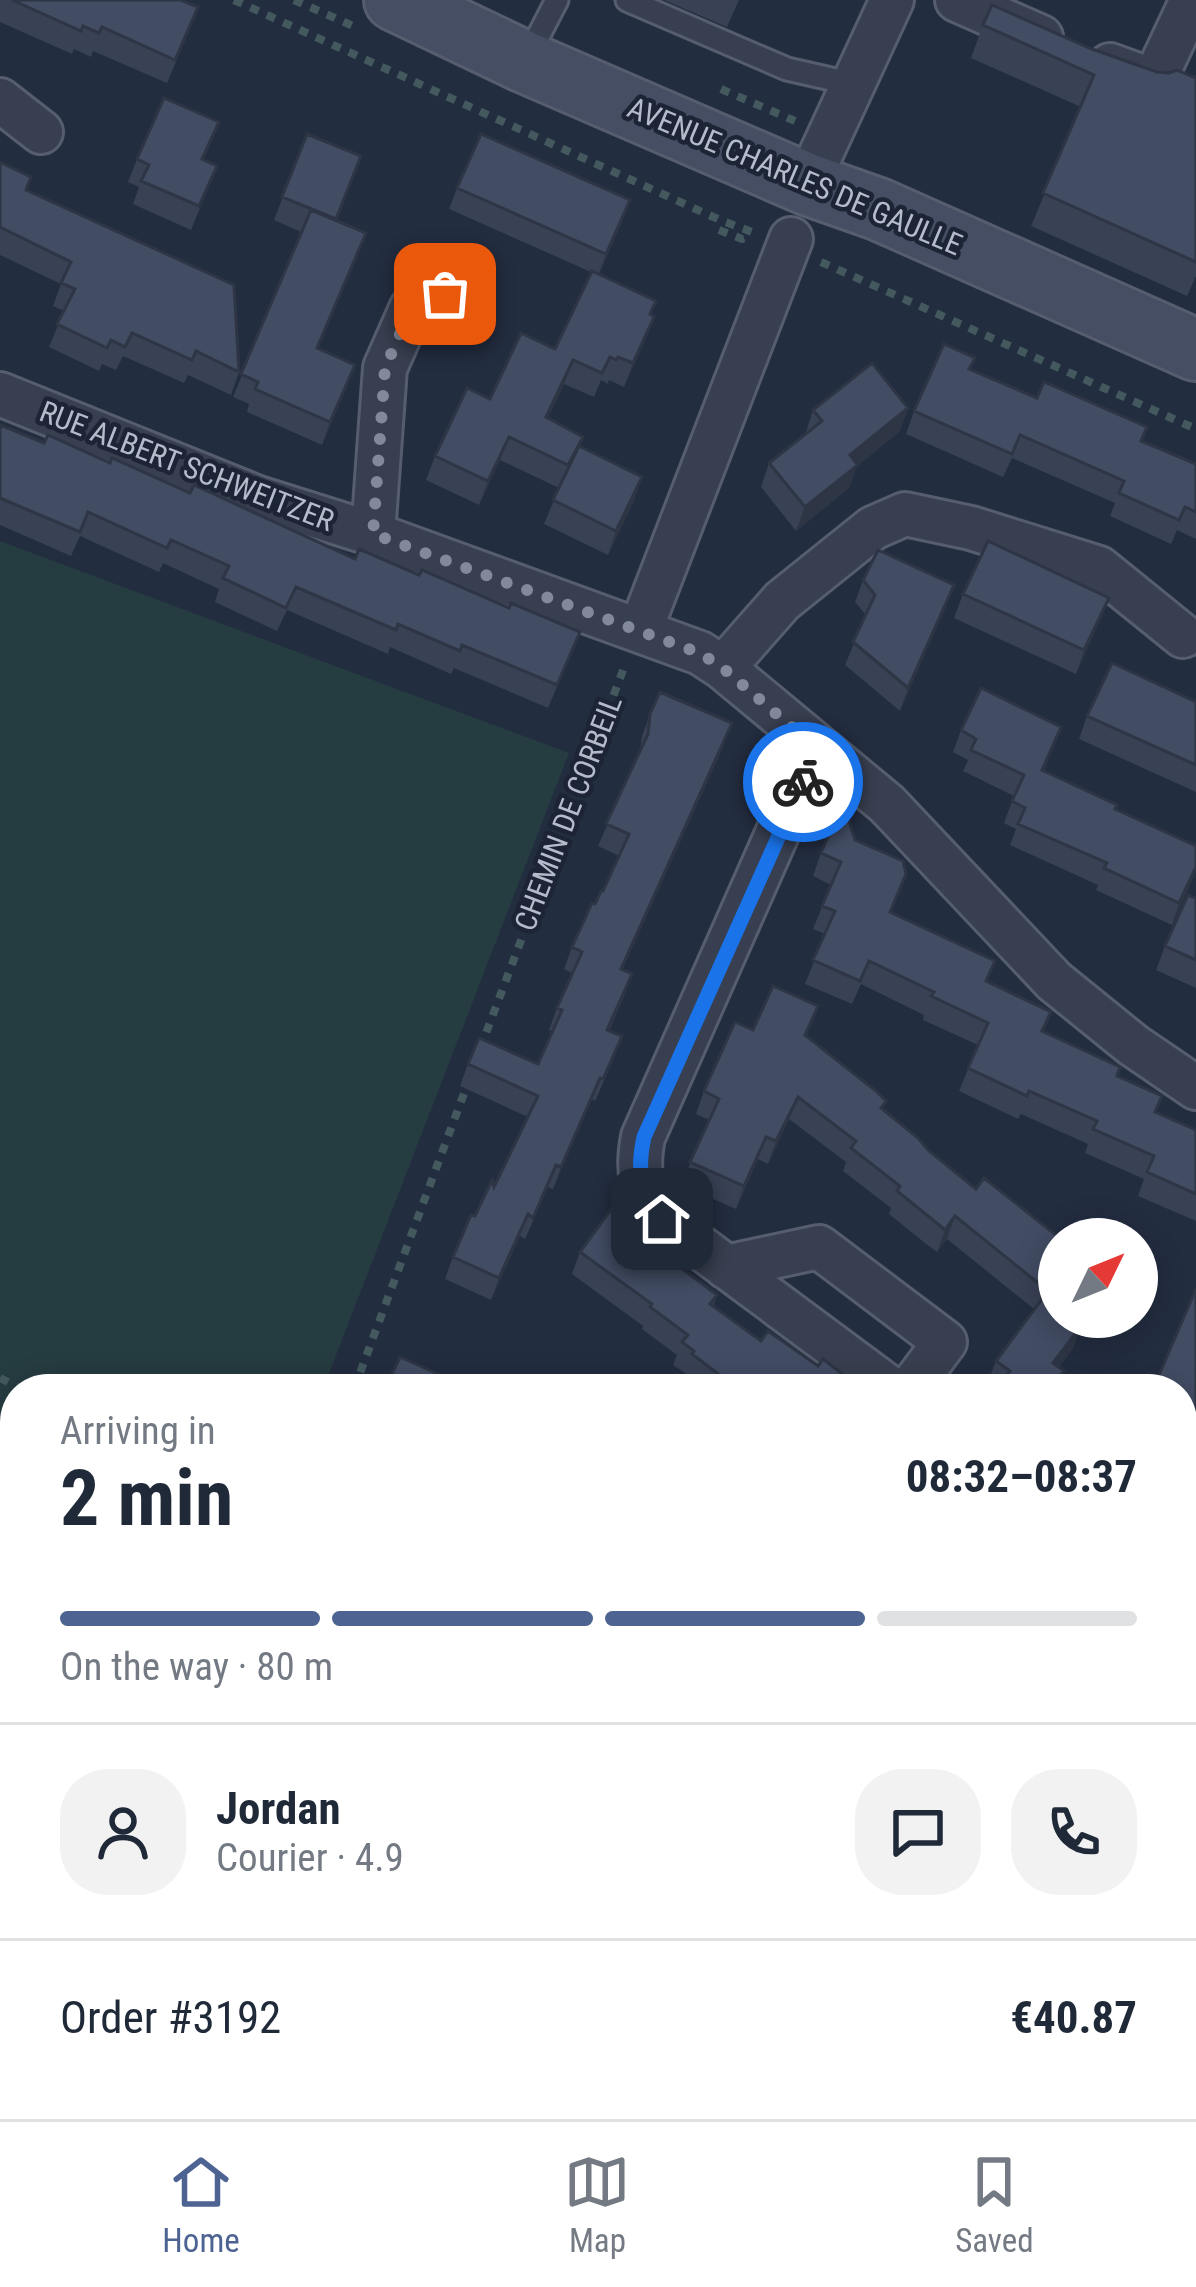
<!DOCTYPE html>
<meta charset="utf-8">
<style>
body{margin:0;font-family:"Roboto Condensed",sans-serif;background:#f2f2f3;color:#1f2937;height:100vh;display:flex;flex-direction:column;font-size:45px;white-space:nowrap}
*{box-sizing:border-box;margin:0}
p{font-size:39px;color:#747a83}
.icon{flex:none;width:66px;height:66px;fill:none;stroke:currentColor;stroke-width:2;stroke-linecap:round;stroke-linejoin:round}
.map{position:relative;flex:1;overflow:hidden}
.panel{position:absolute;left:0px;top:1374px;width:1197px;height:747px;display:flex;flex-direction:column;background:#fff;border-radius:48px 48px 0 0;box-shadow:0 6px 30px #0003}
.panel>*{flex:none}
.needle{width:78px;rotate:47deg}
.controls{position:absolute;left:1038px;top:1218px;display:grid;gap:24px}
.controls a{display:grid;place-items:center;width:120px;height:120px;border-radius:50%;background:#fff;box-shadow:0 6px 30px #0003;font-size:60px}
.pin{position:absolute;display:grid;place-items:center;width:102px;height:102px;color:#fff;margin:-51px;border-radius:24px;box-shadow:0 6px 18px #0006}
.courier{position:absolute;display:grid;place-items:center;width:120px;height:120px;margin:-60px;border:9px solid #1a73e8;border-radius:50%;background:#fff;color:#222;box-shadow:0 3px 15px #0007}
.summary em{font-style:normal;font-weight:700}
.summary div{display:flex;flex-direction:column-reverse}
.summary{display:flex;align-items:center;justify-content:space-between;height:204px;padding:0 60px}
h1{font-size:78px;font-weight:700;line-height:90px}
.bar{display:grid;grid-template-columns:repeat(4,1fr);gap:18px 12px;align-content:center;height:144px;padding:0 60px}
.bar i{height:15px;border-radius:9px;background:#e0e1e3}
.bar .selected{background:#4d6391}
.bar p{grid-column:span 4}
.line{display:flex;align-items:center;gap:30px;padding:0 60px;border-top:3px solid #e0e1e3}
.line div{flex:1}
.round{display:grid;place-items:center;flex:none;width:126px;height:126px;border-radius:48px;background:#f2f2f3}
.menu{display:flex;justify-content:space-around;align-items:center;height:168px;border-top:3px solid #e0e1e3;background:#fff;font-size:33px;color:#747a83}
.menu a{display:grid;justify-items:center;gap:6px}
.menu .selected{color:#4d6391}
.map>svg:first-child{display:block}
</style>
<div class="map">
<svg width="1196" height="2119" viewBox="0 0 1196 2119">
<rect width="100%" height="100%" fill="#232d40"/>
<path fill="#253c41" d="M0,541L569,753L323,1389H15V2106H46L40,2119H0Z"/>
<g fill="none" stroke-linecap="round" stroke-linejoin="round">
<defs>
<path id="service" d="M627,0L787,69L853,84
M527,58L557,0"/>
<path id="minor" d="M957,0L1041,37
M1110,65L1154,81L1192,0
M0,100L41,132
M807,184L892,0
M0,394L258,498L373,534L700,653L723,668L887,804L1054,981L1133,1045L1196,1088
M373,534L385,368L411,309L445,294
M640,631L791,239
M723,668L782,601L873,528L905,514L971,528L1099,568L1183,636
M822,753L796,791L643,1137C636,1174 641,1187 662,1219L891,1389
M726,1267L819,1247L945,1342L910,1389
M1182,1744L1196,1699
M1182,1875L1196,1894
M1182,2034L1196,2018
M1028,2119L1035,2106"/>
<path id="secondary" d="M395,0L525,62L807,184L878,209L1196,350"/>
</defs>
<use href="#service" stroke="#555d6e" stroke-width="27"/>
<use href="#minor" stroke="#555d6e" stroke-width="48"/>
<use href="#secondary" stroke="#555d6e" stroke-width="66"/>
<path stroke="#43595e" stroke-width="8" stroke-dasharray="9 9" stroke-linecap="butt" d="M234,0L720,220L752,232
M294,0L353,26
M721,89L795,121
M719,230L742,239L751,236
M821,262L1196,429
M480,1049L625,665
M0,1378L22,1389
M354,1389L469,1080
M36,2119L42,2106"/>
<use href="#service" stroke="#383f50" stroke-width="21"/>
<use href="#minor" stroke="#383f50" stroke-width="42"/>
<use href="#secondary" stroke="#454e63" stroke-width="60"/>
</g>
<path fill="#394155" d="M0,0H181L189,31L167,83L93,51L91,57L74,49L72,54L0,22Z
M664,0H739L727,27Z
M983,25L1092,49L1157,72L1196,78V276L1187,296L1031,226L1081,107L971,58Z
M307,134L336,220L358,255L318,348L355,365L322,445L247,412L249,404L233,397L301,232L274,220Z
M210,145L203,160L217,166L191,230L133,204L139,187L128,182L137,159Z
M0,162L26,190L239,372L231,395L188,375L184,383L123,356L116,370L102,364L99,371L49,347L64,311L53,306L61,284L0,255Z
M457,188L622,222L599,274L656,301L651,315L654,317L645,340L624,387L609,380L608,384L601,380L594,397L564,384L548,418L583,437L579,446L634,501L608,555L544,524L559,488L500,460L479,505L426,480L435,456L490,399L555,349L591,272L449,209Z
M970,370L1037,398L1147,427L1142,441L1196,464V539L1177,530L1171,544L1110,516L1115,503L1012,458L1003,477L906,434L914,411Z
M908,408L899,432L857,466L849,488L796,531L761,487L769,463L805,435L813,410Z
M0,425L44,443L110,463L190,493L355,559L419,575L580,632L548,708L454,668L451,674L390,647L388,654L287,610L277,631L215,602L219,589L163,563L159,572L80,536L71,556L0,525Z
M863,580L954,585L900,711L845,665L866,615L855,602Z
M963,594L1109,598L1076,674L954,618Z
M1196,702V792L1079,739L1087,716Z
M650,714L724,745L622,970L624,996L609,1031L614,1058L595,1101L592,1099L553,1189L548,1187L525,1239L520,1236L491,1300L445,1279L453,1257L475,1216L494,1187L528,1117L460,1086L468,1064H538L553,1031L549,1030L557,1008L572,973L564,969L572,947L603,891L619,856L598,846L640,750L642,736Z
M1061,727L1044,770L1115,809L1196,846V871L1172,925L1096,890L1098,885L1010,845L1016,829L1004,823L1014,796L963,771L968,760L953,752L961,730Z
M855,840L891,913L988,982L1051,1012L1043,1032L1117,1076L1156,1112L1196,1130V1221L1138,1196L1144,1179L1085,1153L1088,1144L1021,1114L1018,1119L959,1091L978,1045L923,1020L924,1015L861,984L852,1004L805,984L825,934L813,929L831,885L813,876L821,853Z
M1196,898V988L1156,970L1165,946Z
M753,1030L807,1036L928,1150L976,1189L1061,1239L1059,1317H1091L1078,1335L1073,1348L1059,1367V1389H995L987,1384L996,1361L1034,1309L947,1239L937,1252L925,1243L889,1214L891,1208L843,1171L846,1162L789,1119L768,1164L758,1159L736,1209L681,1185L709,1120L696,1114L704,1091Z
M675,1248L671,1260L717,1295L713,1306L761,1341L818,1366L862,1389H700L684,1377L685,1373L673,1365L677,1355L642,1329L643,1326L572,1274L580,1252Z
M1196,2079V2103L1189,2119H1129L1135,2106Z
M296,2106H350L346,2116L327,2117Z"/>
<path fill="#2e3545" d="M630,200L622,222L598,275L606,254Z
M366,233L358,255L308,370L317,348Z
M654,317L645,340L624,387L633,363Z
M573,360L564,384L537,441L546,417Z
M355,365L347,387L322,445L330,422Z
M908,408L899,432L857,466L849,488L796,531L805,507L850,455Z
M509,437L500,460L479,505L488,481Z
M642,477L634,501L608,555L616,531Z
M954,585L946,607L900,711L908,688Z
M1109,598L1100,621L1076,674L1084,650Z
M732,723L724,745L613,991L621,969Z
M1196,867V871L1172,925L1179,903Z
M600,1078L592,1099L553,1189L561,1167Z
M798,1097L789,1119L768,1164L776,1141Z
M766,1137L758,1159L736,1209L744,1186Z
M528,1214L520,1236L491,1300L499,1278Z
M955,1216L947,1239L937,1252L945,1230Z
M1083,1317H1091L1078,1335L1073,1348L1045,1385L1053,1363Z
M331,2106H350L346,2116L327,2117Z"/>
<path fill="#424c63" stroke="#2e3545" stroke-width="3" d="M12,0H181L198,7L175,60L102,27L99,33L83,26L81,31Z
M992,5L1092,49L1157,72L1169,73L1177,70L1196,78V262L1043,193L1094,75L983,25Z
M164,98L219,122L202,159L217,166L199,206L141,181L149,165L137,159Z
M307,134L361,156L336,219L282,197Z
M481,134L630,200L606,254L457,188Z
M0,162L31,177L26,190L234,285L239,372L196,351L192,360L132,333L125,347L111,340L107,348L57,324L75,289L61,283L71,262L0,227Z
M311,210L366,233L317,348L355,365L330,422L255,389L258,382L241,374Z
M592,271L656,301L650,314L654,317L633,363L618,357L616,360L610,357L602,373L573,360L546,417L583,437L568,465L509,437L488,481L435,456L467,388L490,399L521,333L555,349Z
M944,344L975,358L969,369L1037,398L1044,382L1147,427L1141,441L1196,464V512L1185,507L1179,520L1119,493L1124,481L1020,435L1012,454L914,411Z
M872,363L908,408L850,455L858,465L805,507L769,463L822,421L813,410Z
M0,425L44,443L48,435L110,463L112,458L190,493L194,485L355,559L359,549L419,575L422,570L509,608L511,603L580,632L557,685L462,645L460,651L398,624L396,630L296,587L286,608L223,578L229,566L171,540L167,548L88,512L80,532L0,498Z
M579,446L642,477L616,531L553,500Z
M988,541L1109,598L1084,650L963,594Z
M878,550L954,585L908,688L853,642L875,595L863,580Z
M1112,663L1196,702V765L1087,716Z
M981,688L1061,727L1042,770L1117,805L1115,809L1196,846V867L1179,903L1104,868L1107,863L1018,824L1025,808L1012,801L1024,775L971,750L976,739L961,730Z
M660,692L732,723L621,969L632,974L607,1030L622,1036L603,1079L600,1078L561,1167L556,1165L533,1218L528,1214L499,1278L453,1257L471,1215L475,1216L492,1180L494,1187L538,1096L468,1064L479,1038L538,1064L562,1010L557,1008L582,952L572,947L592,903L595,904L601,891H603L629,834L606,824L648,734L650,714Z
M843,802L855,840L903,861L906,874L890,912L995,961L986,981L1051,1012L1042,1031L1120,1067L1117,1076L1162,1096L1155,1112L1196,1130V1194L1147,1172L1154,1156L1093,1129L1097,1121L1029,1091L1027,1096L968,1068L988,1023L931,996L934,992L869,961L860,981L813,960L835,911L822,906L841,862L821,853Z
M1188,895L1196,898V960L1165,946Z
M773,986L818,1006L805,1035L876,1091L886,1101L881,1108L918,1138L928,1150L976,1189L984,1178L1061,1239H1059V1317H1083L1078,1323L1081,1326L1053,1363L1064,1371L1054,1384L1059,1387L1058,1389H997L1010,1371L996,1361L1048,1291L955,1216L945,1230L933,1220L897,1191L900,1186L851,1148L856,1141L798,1097L776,1141L766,1137L744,1186L690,1162L719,1099L704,1091L735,1022L753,1030Z
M615,1204L675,1248L668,1258L717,1295L710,1304L761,1341L768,1331L818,1366L823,1359L862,1389H757L743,1379L741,1382L734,1377L730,1383L692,1354L694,1351L682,1342L688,1335L650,1307L652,1304L580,1252Z
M1081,1223L1102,1239H1068Z
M1196,1289V1437L1182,1469V1389H1153Z
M400,1357L458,1383L455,1389H385Z
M483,1382L498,1389H478Z
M1182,1484L1192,1489L1182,1512Z
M1182,2072L1196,2079V2098L1186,2119H1150L1132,2111L1135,2106H1182Z
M572,2106H611L630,2115L628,2119H566Z
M1060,2106H1103L1097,2119H1045Z
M201,2108L222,2119H196Z"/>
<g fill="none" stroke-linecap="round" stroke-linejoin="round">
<path stroke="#81899a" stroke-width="12" stroke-dasharray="0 21.6" d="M445,294L411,309L385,368L373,534L700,653L723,668L822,753L803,782"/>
<path stroke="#1a73e8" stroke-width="15" d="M662,1219C641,1187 636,1174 644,1137L803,782"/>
</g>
<g text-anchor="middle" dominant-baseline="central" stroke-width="9" stroke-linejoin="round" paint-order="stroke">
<g font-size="30" fill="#b4bbcb" stroke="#1c2435">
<text transform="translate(795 176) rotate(23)">AVENUE CHARLES DE GAULLE</text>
<text transform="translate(187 466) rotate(21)">RUE ALBERT SCHWEITZER</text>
<text transform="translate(568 813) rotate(-69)">CHEMIN DE CORBEIL</text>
</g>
</g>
</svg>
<div class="controls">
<a><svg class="needle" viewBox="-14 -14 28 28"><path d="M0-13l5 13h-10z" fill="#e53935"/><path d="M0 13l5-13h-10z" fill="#747a83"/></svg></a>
</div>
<div class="pin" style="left:445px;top:294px;background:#ea580c"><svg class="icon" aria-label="bag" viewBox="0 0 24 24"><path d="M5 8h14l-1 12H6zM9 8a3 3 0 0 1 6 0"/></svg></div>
<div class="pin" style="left:662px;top:1219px;background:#1f2937"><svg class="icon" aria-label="home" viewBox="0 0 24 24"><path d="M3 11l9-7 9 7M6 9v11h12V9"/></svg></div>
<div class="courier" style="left:803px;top:782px"><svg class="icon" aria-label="bike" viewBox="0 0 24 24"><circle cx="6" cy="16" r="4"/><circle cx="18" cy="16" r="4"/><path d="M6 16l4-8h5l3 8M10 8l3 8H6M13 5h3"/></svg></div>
<section class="panel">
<div class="summary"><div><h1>2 min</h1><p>Arriving in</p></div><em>08:32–08:37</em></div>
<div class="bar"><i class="selected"></i><i class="selected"></i><i class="selected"></i><i></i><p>On the way · 80 m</p></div>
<div class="line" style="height:216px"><a class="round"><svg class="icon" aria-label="person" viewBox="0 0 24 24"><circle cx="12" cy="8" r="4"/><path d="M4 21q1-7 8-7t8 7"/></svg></a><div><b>Jordan</b><p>Courier · 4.9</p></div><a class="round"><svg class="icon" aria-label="chat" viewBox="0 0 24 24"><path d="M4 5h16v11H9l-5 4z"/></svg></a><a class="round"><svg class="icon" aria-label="phone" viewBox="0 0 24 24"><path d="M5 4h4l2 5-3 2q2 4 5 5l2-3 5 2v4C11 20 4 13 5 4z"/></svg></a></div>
<div class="line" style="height:156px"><div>Order #3192</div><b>€40.87</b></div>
</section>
</div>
<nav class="menu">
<a class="selected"><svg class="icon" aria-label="home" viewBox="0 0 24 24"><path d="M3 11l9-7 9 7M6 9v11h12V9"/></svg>Home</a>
<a><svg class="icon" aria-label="map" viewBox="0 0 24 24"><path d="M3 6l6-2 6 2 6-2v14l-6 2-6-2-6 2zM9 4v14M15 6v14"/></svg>Map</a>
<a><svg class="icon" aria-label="saved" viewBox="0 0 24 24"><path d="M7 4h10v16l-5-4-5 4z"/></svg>Saved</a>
</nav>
